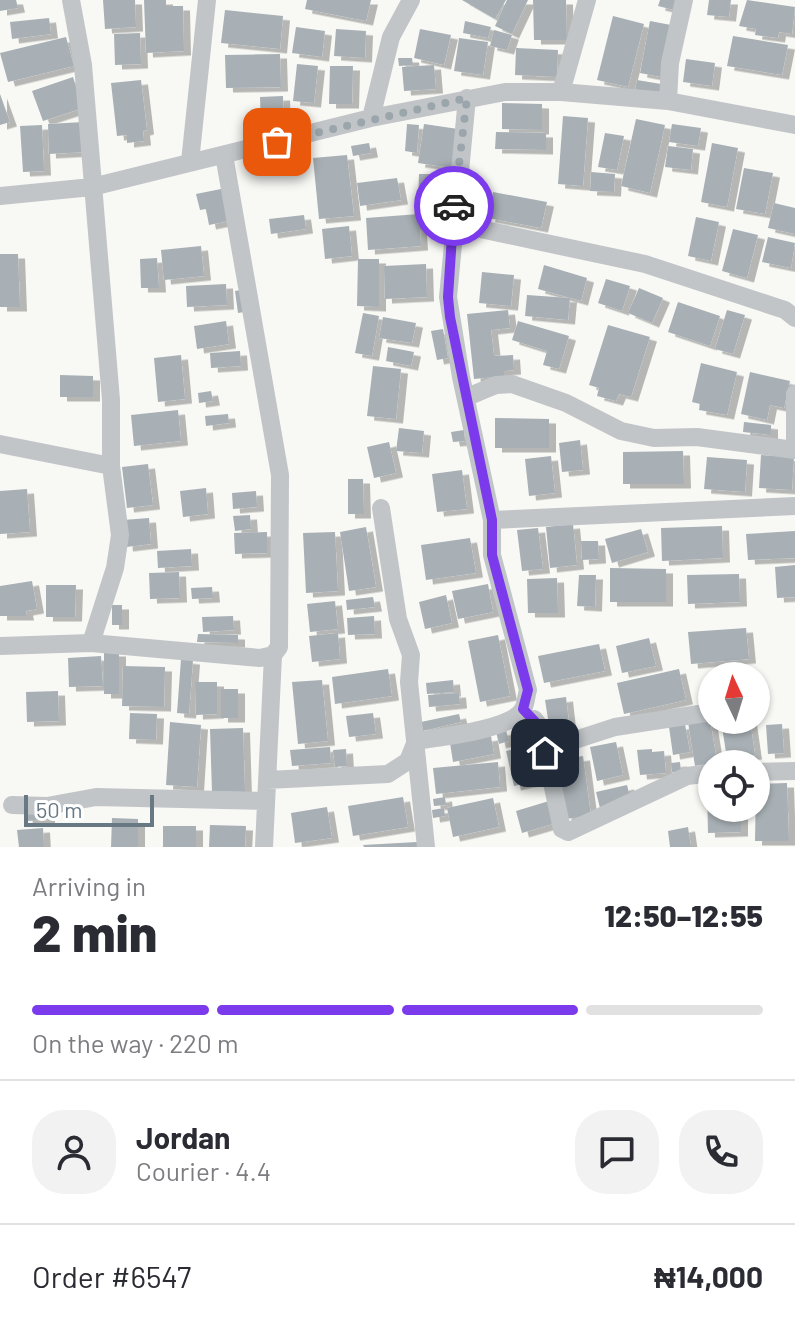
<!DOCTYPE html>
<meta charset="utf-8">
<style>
body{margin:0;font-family:Barlow,sans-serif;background:#f2f2f3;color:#2b2b33;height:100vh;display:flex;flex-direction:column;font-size:30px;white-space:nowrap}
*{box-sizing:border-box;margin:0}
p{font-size:26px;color:#7c7c81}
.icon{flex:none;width:44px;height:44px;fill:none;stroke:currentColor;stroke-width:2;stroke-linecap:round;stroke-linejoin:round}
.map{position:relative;height:847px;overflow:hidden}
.details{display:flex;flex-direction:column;background:#fff;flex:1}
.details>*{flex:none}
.needle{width:52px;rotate:356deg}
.fabs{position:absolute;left:698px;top:662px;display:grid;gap:16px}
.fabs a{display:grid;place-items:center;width:72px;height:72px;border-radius:50%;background:#fff;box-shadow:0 2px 6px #0004;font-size:40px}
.scale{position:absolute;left:24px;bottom:20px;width:130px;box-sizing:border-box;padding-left:8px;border:4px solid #687984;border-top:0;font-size:22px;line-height:28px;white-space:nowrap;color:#687984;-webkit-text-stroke:6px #fff;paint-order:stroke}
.pin{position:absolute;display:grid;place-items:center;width:68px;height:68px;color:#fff;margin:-34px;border-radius:16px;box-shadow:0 4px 12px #0006}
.courier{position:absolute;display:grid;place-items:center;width:80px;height:80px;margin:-40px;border:6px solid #7c3aed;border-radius:50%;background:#fff;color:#222;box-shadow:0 2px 10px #0007}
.summary em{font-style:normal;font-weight:800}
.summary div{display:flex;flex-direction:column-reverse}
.summary{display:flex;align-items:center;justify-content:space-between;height:136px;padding:0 32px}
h1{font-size:52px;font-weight:800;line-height:60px}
.bar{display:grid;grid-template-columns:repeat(4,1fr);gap:12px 8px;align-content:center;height:96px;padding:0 32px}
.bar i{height:10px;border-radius:6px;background:#e1e1e2}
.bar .on{background:#7c3aed}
.bar p{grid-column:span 4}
.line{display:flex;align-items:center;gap:20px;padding:0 32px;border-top:2px solid #e1e1e2}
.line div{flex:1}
.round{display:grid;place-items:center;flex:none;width:84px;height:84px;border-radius:32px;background:#f2f2f3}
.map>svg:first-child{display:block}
</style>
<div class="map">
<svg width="795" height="847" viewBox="0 0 795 847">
<defs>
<filter id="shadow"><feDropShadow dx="7" dy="4.5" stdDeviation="0" flood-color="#0004"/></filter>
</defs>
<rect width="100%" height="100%" fill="#f8f8f5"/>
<path fill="#a8b0b5" filter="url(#shadow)" d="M0,0H16L18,8L0,11Z
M103,0H135L136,27L105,29Z
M144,0H166V6H183L184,51L146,53Z
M307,0H371L366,21L305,9Z
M462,0H506L495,19Z
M507,0H528L512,34L495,26Z
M533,0H566L567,40H534Z
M660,0H677L674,10L658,6Z
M709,0H731L729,17L707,15Z
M747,0L795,7L792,34L779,32L778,38L755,35L756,29L739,26Z
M225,10L283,16L280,49L221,43Z
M613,16L644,24L628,87L597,80Z
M49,18L51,34L12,39L10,22Z
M465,21L491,27L488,38L463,33Z
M650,21L671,25L661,77L640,73Z
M296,27L325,31L322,57L292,53Z
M336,29L366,31L365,58L334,56Z
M420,29L451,35L444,65L414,58Z
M494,30L512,35L507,50L490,46Z
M140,33L141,64L115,65L114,34Z
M733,36L788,45L782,75L727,66Z
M66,37L74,66L8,82L0,53Z
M459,38L488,42L483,75L454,71Z
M516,48L558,50L557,77L515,75Z
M280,54L281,87L226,88L225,55Z
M398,58H412L413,65L399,66Z
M686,59L715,63L712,86L683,82Z
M297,64L318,66L314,103L293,101Z
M434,65L436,89L404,91L402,67Z
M330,66H353L352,104H329Z
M73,77L83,108L43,121L32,91Z
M141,80L147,130L143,131L144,141L127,143V135L117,136L111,83Z
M637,80L667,85L665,96L635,91Z
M0,94L10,122L0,125Z
M283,96L284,124L261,125L260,97Z
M502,103L542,104V130L502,129Z
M563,116L588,118L583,186L558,184Z
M636,119L665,125L650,193L621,186Z
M84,122L86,152L49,154L48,124Z
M407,124L419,125L417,153L405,151Z
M424,124L458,129L453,168L418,163Z
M672,124L701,128L698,146L669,142Z
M42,125L44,171L23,172L20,126Z
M496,132L546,133V150L495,149Z
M605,133L624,136L617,170L598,167Z
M369,143L371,153L353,156L351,146Z
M712,143L738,148L727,207L701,202Z
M668,146L693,149L691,170L665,167Z
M347,155L354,216L319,219L313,158Z
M744,168L773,173L765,214L736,209Z
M591,172L615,174L614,192L590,191Z
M419,174H454V190H447V205H418Z
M397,178L401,200L360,206L357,183Z
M226,188L233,220L209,225L206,209L200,210L196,194Z
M493,192L547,202L541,228L488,218Z
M774,203L795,208V234L768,228Z
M419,214L421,246L368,250L366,218Z
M304,215L306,229L271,234L269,219Z
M696,217L719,222L711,261L688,256Z
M349,226L352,256L325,259L322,229Z
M733,229L758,235L747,278L722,271Z
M768,237L795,243L791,268L762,262Z
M201,246L204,276L164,280L161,250Z
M0,254H18L20,307H0Z
M157,258L159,288H141L140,259Z
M358,259H379V307L357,306Z
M426,264L427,297L385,299L384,266Z
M544,265L587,278L581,301L538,289Z
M482,272L514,275L511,306L479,303Z
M606,279L630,286L622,311L598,303Z
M226,284L227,305L187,307L186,286Z
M639,288L663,298L652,323L628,313Z
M247,289L250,311L238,313L235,291Z
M527,295L570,298L568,320L525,316Z
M678,302L720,316L710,346L668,332Z
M508,310L510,328L491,330L494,356L513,355L514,370L504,371V376L474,379L467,314Z
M727,310L745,315L733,354L715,349Z
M363,313L379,316L372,356L355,353Z
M383,317L416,323L412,343L379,338Z
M226,321L229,344L197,349L194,326Z
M518,321L569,336L559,369L543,365L547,351L512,340Z
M608,325L650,337L631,397L619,394L616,401L597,396L599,388L589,385Z
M443,329L448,358L437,360L431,331Z
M388,347L414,352L411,366L386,361Z
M240,351L241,366L211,368L210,353Z
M181,355L185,399L158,402L154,358Z
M701,363L737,372L727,415L699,410L700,404L692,402Z
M373,366L401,369L396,419L367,416Z
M750,372L790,381L784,408L770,405L767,420L741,414Z
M60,375L93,376V397H60Z
M211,391L213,401L199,403L198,393Z
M178,410L181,441L134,446L131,415Z
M228,414L229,423L206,426L205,416Z
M495,418L549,419V448H495Z
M744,422L771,425V435L743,432Z
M399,428L424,431L422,453L396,451Z
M464,430L465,441L453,442L451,432Z
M580,440L583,470L562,472L559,443Z
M389,442L396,473L374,478L367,447Z
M683,451L684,484H623V452Z
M761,455L794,457L792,490L759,488Z
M551,456L555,493L529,496L525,459Z
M707,457L747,460L745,492L704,489Z
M148,464L153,505L127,508L122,467Z
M462,470L467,509L437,512L432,474Z
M348,479H363L364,514H348Z
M206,488L208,514L183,517L180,491Z
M27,489L30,532L0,534V491Z
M256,491L257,507L233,509L232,493Z
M250,515L251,529L235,531L233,516Z
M149,518L151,544L126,547L123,520Z
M573,524L577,565L550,568L546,527Z
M722,526L723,558L662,561L661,528Z
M366,527L376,587L349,591L340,532Z
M538,528L543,569L522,571L517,530Z
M641,529L648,552L612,563L605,539Z
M795,531V558L748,560L746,534Z
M267,532V553L235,554L234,533Z
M335,532L338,591L306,593L303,533Z
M470,538L476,573L426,580L421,545Z
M581,541H598L599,559L582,560Z
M191,549L192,566L158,568L157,551Z
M795,565V597L777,598L775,567Z
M610,568L666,569V602H610Z
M179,572L180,598L150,599L149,573Z
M739,574L740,602L688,604L687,575Z
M579,575H596L595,607L577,606Z
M557,578L558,613H528L527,579Z
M32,581L37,609L26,611L27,616H0V586Z
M488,584L493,612L458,619L452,591Z
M46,585H76L75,617H46Z
M212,587L213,598L192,599L191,588Z
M446,595L452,623L425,629L419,602Z
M373,597L375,607L347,610L346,600Z
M335,601L338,629L310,632L307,604Z
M112,605H122V625H112Z
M233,616L234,630L203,632L202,617Z
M374,616L375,634L348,635L347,618Z
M746,628L749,659L691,664L688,632Z
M338,633L340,659L312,662L309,636Z
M198,634L238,635V643L197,642Z
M498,635L510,696L480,702L468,641Z
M649,638L656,666L622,673L616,646Z
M599,644L605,671L544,683L538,656Z
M104,652H119V694H104Z
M101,656L103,686L69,687L68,658Z
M181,659L193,660L189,714L177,713Z
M123,666L165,667L164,707L122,706Z
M388,669L392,696L335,704L332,677Z
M679,669L686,700L624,714L617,683Z
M322,680L328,741L298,744L292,682Z
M453,680L454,692L427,694L426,683Z
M195,682H217V714L196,715Z
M221,689H238V718H221Z
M58,691L59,721L27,722L26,692Z
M459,693L460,704L429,707L428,695Z
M566,697L569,723L549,725L545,700Z
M130,713L157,714L156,740L129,739Z
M373,713L376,734L349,737L346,716Z
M459,714L461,722L423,731L421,722Z
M710,719L717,762L695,766L688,722Z
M721,720H750L755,755L727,759Z
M170,722L201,725L197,787L166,785Z
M685,724L690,752L673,755L669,727Z
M782,724L784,753L768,754L766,725Z
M243,728L245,792L212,793L210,729Z
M506,730L509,741L499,744L496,732Z
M491,736L494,754L453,762L450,743Z
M616,742L623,775L597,781L590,747Z
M531,745L539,780L514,786L506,751Z
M330,747L331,763L292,766L290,750Z
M346,749L347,766L335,767L333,750Z
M652,749V752L664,751L666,773L640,775L637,750Z
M583,756L591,816L565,819L557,760Z
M498,762L500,787L436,794L433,768Z
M680,762L681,772H672L671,763Z
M787,783L789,841H755L756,784Z
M627,785L631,801L600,808L596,792Z
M707,791H712V808H741V832L708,833Z
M403,797L408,827L353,836L348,806Z
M445,797L446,805L434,806L433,799Z
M493,798L499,827L453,837L447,808Z
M549,801L556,823L522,833L516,811Z
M327,807L332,838L295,843L291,813Z
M48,808V820L26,821L25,809Z
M444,808L445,816L433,818L432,810Z
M112,818L138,819V847H111Z
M210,825L246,826L245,847H209Z
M163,826H196V847H163Z
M688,827L691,847H670L668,831Z
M43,828L44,847H19L17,830Z
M417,842V847H364L363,845Z"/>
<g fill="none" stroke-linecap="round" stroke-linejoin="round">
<path stroke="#c1c5c8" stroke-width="18" d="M71,0L83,65L111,400V466L120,535L115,568L91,643
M561,92L587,0
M668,101L670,63L684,0
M371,118L391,37L411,0
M224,155L280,475L279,647L273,655L264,847
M190,162L207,0
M0,196L92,187L371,118L505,92H561L668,101L795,125
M452,223L645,264L785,310L795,318
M795,394V447
M467,397L496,385L512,384L566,403L621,431L654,438L697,437L795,450
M0,444L111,466
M381,508L398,619L411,655L409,682L426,847
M492,520L795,506
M0,646L91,643L260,658L273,655
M534,719L540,727L575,740L615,727L712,712
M540,727L562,829L568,832L687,776L712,773
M756,772L795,771
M267,780L388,774L408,761L416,741C439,737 512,730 523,709C526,704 526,696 528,690L492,555V520L461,377L448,297L467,98
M12,805L47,806L96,797L264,801"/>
</g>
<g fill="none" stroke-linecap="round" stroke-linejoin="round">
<path stroke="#9aa5ac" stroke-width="8" stroke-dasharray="0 14.4" d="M277,142L467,98L454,206"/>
<path stroke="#7c3aed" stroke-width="10" d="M454,206L448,297L450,317L492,520V555L528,690L523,709L540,727L545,753"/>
</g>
</svg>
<div class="fabs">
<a><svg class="needle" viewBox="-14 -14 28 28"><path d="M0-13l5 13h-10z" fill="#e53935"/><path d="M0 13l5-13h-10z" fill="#7c7c81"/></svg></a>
<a><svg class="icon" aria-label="locate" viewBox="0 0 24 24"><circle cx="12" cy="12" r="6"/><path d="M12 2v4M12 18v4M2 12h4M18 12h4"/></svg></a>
</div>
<div class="scale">50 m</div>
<div class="pin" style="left:277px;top:142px;background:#ea580c"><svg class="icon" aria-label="bag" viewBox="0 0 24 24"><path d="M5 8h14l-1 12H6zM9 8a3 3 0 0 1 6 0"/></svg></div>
<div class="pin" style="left:545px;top:753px;background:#1f2937"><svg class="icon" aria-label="home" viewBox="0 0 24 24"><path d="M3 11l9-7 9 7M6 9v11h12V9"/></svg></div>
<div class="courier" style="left:454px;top:206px"><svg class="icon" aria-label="car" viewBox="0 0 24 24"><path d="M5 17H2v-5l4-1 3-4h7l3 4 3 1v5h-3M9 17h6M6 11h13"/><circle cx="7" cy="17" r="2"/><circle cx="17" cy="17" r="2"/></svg></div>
</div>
<section class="details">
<div class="summary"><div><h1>2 min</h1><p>Arriving in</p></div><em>12:50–12:55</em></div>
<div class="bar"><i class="on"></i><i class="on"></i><i class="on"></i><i></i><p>On the way · 220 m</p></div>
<div class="line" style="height:144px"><a class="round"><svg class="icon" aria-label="person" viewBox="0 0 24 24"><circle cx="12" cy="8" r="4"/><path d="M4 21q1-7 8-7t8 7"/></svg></a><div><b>Jordan</b><p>Courier · 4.4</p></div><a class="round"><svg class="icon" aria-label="chat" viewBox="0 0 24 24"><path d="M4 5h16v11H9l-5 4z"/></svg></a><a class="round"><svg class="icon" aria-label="phone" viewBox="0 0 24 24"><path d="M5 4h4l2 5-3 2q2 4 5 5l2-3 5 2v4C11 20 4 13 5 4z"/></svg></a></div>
<div class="line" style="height:104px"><div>Order #6547</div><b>₦14,000</b></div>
</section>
